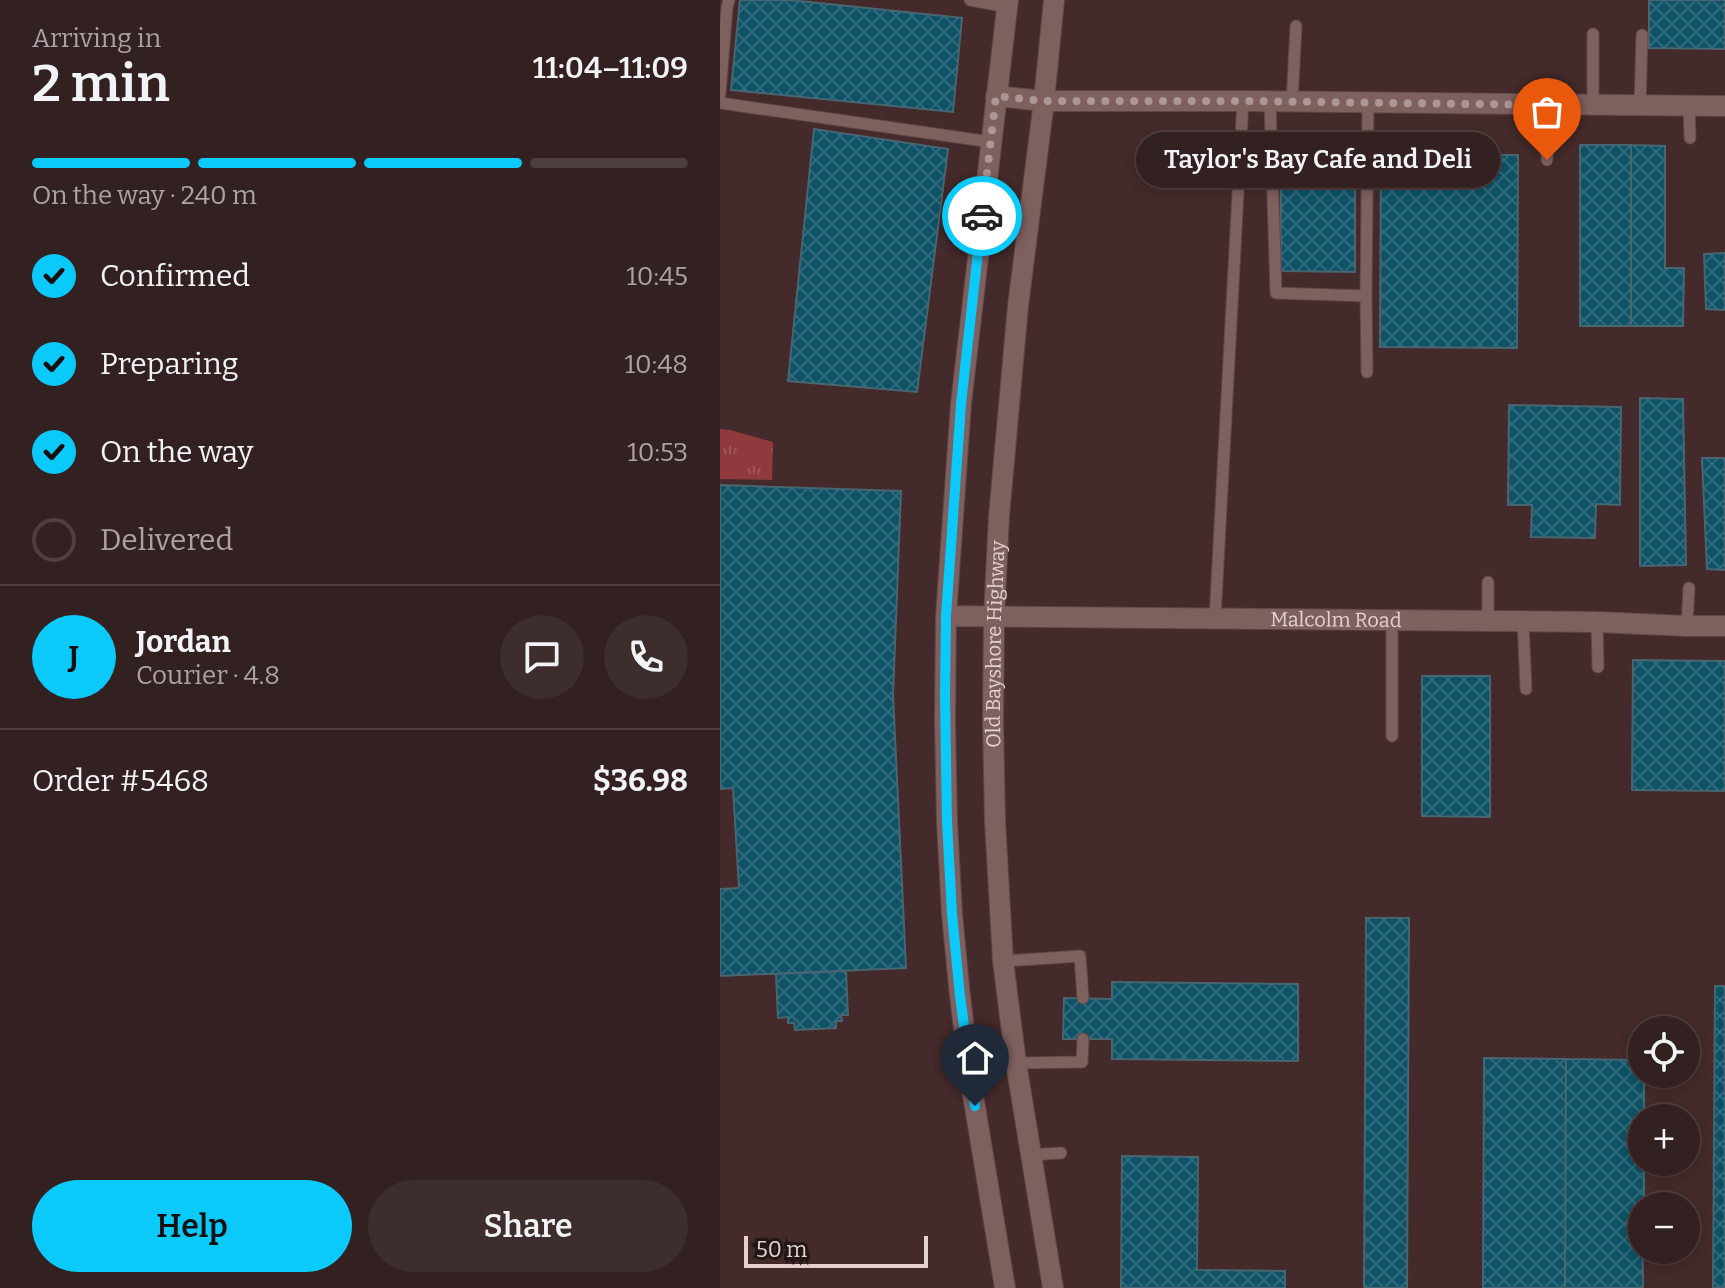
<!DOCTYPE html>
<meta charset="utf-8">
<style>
body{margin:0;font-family:Bitter,serif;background:#3e2d2d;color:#f1f3f6;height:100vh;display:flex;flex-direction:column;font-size:30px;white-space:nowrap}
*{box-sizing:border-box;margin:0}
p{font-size:26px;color:#a9a3a5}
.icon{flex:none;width:44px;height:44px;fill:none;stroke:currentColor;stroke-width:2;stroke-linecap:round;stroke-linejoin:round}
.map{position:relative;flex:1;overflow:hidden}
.side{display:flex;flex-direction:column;background:#332020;width:720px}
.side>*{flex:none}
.buttons{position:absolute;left:908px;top:1016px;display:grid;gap:16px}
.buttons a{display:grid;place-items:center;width:72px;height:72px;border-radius:50%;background:#332020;box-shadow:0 4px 12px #0003,0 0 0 2px #4e3e3e;font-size:40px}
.scale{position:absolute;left:24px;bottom:20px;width:184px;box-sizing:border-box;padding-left:8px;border:4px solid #e3d1d0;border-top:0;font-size:22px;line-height:28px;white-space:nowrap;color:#e3d1d0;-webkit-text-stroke:6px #231716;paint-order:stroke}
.pin{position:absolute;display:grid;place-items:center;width:68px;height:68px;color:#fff;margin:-82px -34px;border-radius:50% 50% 50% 0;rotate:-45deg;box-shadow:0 0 8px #0007}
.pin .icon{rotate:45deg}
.courier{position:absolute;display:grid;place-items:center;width:80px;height:80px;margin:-40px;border:6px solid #0bcafa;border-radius:50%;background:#fff;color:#222;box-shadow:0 2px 10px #0007}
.bubble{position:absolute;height:56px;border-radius:28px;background:#332020;box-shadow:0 4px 12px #0003,0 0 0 2px #4e3e3e;font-size:26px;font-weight:600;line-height:56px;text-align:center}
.overview em{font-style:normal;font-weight:600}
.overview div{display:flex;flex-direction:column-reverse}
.overview{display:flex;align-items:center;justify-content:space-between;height:136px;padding:0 32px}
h1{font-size:52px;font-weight:600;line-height:60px}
.bar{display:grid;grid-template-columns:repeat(4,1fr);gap:12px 8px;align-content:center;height:96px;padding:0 32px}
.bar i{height:10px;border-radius:6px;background:#4e3e3e}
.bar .selected{background:#0bcafa}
.bar p{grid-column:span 4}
.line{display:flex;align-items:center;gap:20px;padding:0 32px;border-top:2px solid #4e3e3e}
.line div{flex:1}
.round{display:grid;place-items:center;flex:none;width:84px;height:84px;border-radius:42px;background:#3e2d2d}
ol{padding:0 32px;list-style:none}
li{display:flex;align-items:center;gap:24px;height:88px}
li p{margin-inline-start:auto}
li .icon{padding:8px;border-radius:50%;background:#0bcafa;color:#111;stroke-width:4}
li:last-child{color:#a9a3a5}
li i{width:44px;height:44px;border:4px solid #4e3e3e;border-radius:50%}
.button{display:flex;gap:16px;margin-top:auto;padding:16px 32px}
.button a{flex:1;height:92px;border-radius:48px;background:#0bcafa;color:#111;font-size:32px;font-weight:600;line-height:92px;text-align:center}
.button a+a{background:#3e2d2d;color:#f1f3f6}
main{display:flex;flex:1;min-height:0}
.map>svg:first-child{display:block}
</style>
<main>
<section class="side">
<div class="overview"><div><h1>2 min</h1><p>Arriving in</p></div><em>11:04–11:09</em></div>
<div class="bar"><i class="selected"></i><i class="selected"></i><i class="selected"></i><i></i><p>On the way · 240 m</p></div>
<ol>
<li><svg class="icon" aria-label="check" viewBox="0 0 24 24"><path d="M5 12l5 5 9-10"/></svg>Confirmed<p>10:45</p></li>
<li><svg class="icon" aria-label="check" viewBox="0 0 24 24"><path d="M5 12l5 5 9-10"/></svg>Preparing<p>10:48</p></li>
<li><svg class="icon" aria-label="check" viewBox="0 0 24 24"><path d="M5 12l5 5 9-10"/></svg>On the way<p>10:53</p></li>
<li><i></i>Delivered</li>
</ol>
<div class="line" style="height:144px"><b class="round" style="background:#0bcafa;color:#111">J</b><div><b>Jordan</b><p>Courier · 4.8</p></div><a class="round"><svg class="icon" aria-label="chat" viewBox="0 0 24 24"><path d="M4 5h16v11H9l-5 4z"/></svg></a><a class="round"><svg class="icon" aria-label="phone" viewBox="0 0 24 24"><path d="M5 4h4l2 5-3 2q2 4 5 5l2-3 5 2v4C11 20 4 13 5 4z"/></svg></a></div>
<div class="line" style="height:104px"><div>Order #5468</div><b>$36.98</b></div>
<div class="button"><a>Help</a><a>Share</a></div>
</section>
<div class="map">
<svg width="1005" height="1288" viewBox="0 0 1005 1288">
<defs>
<pattern id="grass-tufts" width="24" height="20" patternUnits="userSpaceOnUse" patternTransform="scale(2)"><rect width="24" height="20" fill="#903a3e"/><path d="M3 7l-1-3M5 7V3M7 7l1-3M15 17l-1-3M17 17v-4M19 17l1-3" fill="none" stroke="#9f5559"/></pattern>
<pattern id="building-cross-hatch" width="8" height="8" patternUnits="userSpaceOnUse" patternTransform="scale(2)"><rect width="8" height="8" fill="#0d5266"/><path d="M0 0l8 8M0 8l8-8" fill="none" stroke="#306a7b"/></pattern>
</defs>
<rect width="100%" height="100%" fill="#442a2a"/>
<path fill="url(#grass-tufts)" d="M0,429L10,430L53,442L52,480L0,479Z"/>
<path fill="url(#building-cross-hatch)" stroke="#486671" stroke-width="2" d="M20,0H70L242,18L233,112L11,90Z
M929,0H1005V49L929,48Z
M94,129L228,149L197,392L68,381Z
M860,145H911V326H860Z
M911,145L945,146V268H964L963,326H911Z
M661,154L798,155L797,348L660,347Z
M561,157L635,158V272L561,271Z
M1005,253V310L986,309L984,254Z
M920,398L963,399L966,565L920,566Z
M789,405L901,407L900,505L876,504L875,538L811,537L812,505H788Z
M982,458H1005V570L987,569Z
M0,485L181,491L173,695L186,968L0,976V889L19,888L13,788L0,789Z
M913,660L1005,661V791L912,790Z
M702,676H770V817L702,816Z
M646,918H689L687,1288H644Z
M126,971L128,1015H121L122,1021H116V1028L75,1030L74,1023H68V1017L58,1018L56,974Z
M392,982L578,984V1061L392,1059V1039H343L344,998L392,999Z
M995,986H1005V1288H993Z
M764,1058L846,1059L845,1288H763Z
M846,1059L922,1060V1074H924V1118H922V1162H924V1206H922L923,1288H845Z
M402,1156L478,1157L477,1270L565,1271V1288H401Z"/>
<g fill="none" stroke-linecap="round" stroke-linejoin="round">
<defs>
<path id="lane" d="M250,0L287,7
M873,34V105
M0,94L7,7L9,0
M550,102L556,293L646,296L648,103
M0,103L271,142
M572,103L576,26
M920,105L922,35
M969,106L970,138
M827,160L828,105
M646,296L647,372
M768,582V621
M495,619L523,101
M803,621L806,689
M877,622L878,667
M967,626L969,588
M672,736V620
M283,961L360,956L363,998
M296,1063L362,1062L363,1039
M311,1155L341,1153"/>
<g id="street">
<path d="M276,96L324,101H523L1005,106"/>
<path id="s1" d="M226,616L877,622L967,626H1005"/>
</g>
<g id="secondary">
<path d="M285,1288L250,1077L240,996L232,914L227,822L225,721L226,616L241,404L288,0"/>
<path id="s2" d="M333,1288L296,1063L283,961L275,821L273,721L274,617L279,516L298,306L324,101L334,0"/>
</g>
</defs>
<use href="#lane" stroke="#5e4748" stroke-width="13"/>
<use href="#street" stroke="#5e4748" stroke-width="22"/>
<use href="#secondary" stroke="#5e4748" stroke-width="22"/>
<use href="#lane" stroke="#7e605f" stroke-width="11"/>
<use href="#street" stroke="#7e605f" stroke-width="20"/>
<use href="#secondary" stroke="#7e605f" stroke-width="20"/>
</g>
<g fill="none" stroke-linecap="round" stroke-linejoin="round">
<path stroke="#ab9796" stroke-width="8" stroke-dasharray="0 14.4" d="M262,216L276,96L324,101H523L828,105L827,160"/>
<path stroke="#0bcafa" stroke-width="10" d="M255,1106L240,996L232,914L227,822L225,695L226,616L241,404L262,216"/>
</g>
<g text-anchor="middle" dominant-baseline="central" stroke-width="8" stroke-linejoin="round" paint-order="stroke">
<g font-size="20" fill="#e3d1d0" stroke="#231716">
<text stroke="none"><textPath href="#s1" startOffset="390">Malcolm Road</textPath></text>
<text stroke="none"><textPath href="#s2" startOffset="648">Old Bayshore Highway</textPath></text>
</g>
</g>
</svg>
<div class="buttons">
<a><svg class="icon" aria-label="locate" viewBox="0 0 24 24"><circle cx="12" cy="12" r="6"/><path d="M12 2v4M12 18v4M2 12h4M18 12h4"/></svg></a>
<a>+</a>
<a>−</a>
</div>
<div class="scale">50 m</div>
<div class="pin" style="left:827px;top:160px;background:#ea580c"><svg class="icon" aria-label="bag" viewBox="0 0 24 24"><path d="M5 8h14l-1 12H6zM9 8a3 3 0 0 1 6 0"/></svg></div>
<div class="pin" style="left:255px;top:1106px;background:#1f2937"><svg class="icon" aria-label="home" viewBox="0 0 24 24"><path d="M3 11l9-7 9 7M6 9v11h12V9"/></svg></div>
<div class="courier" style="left:262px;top:216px"><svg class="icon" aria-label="car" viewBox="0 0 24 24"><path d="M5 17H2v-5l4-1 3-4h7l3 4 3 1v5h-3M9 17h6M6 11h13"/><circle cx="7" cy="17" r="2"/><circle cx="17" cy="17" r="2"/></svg></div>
<div class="bubble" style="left:416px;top:132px;width:364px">Taylor's Bay Cafe and Deli</div>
</div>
</main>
